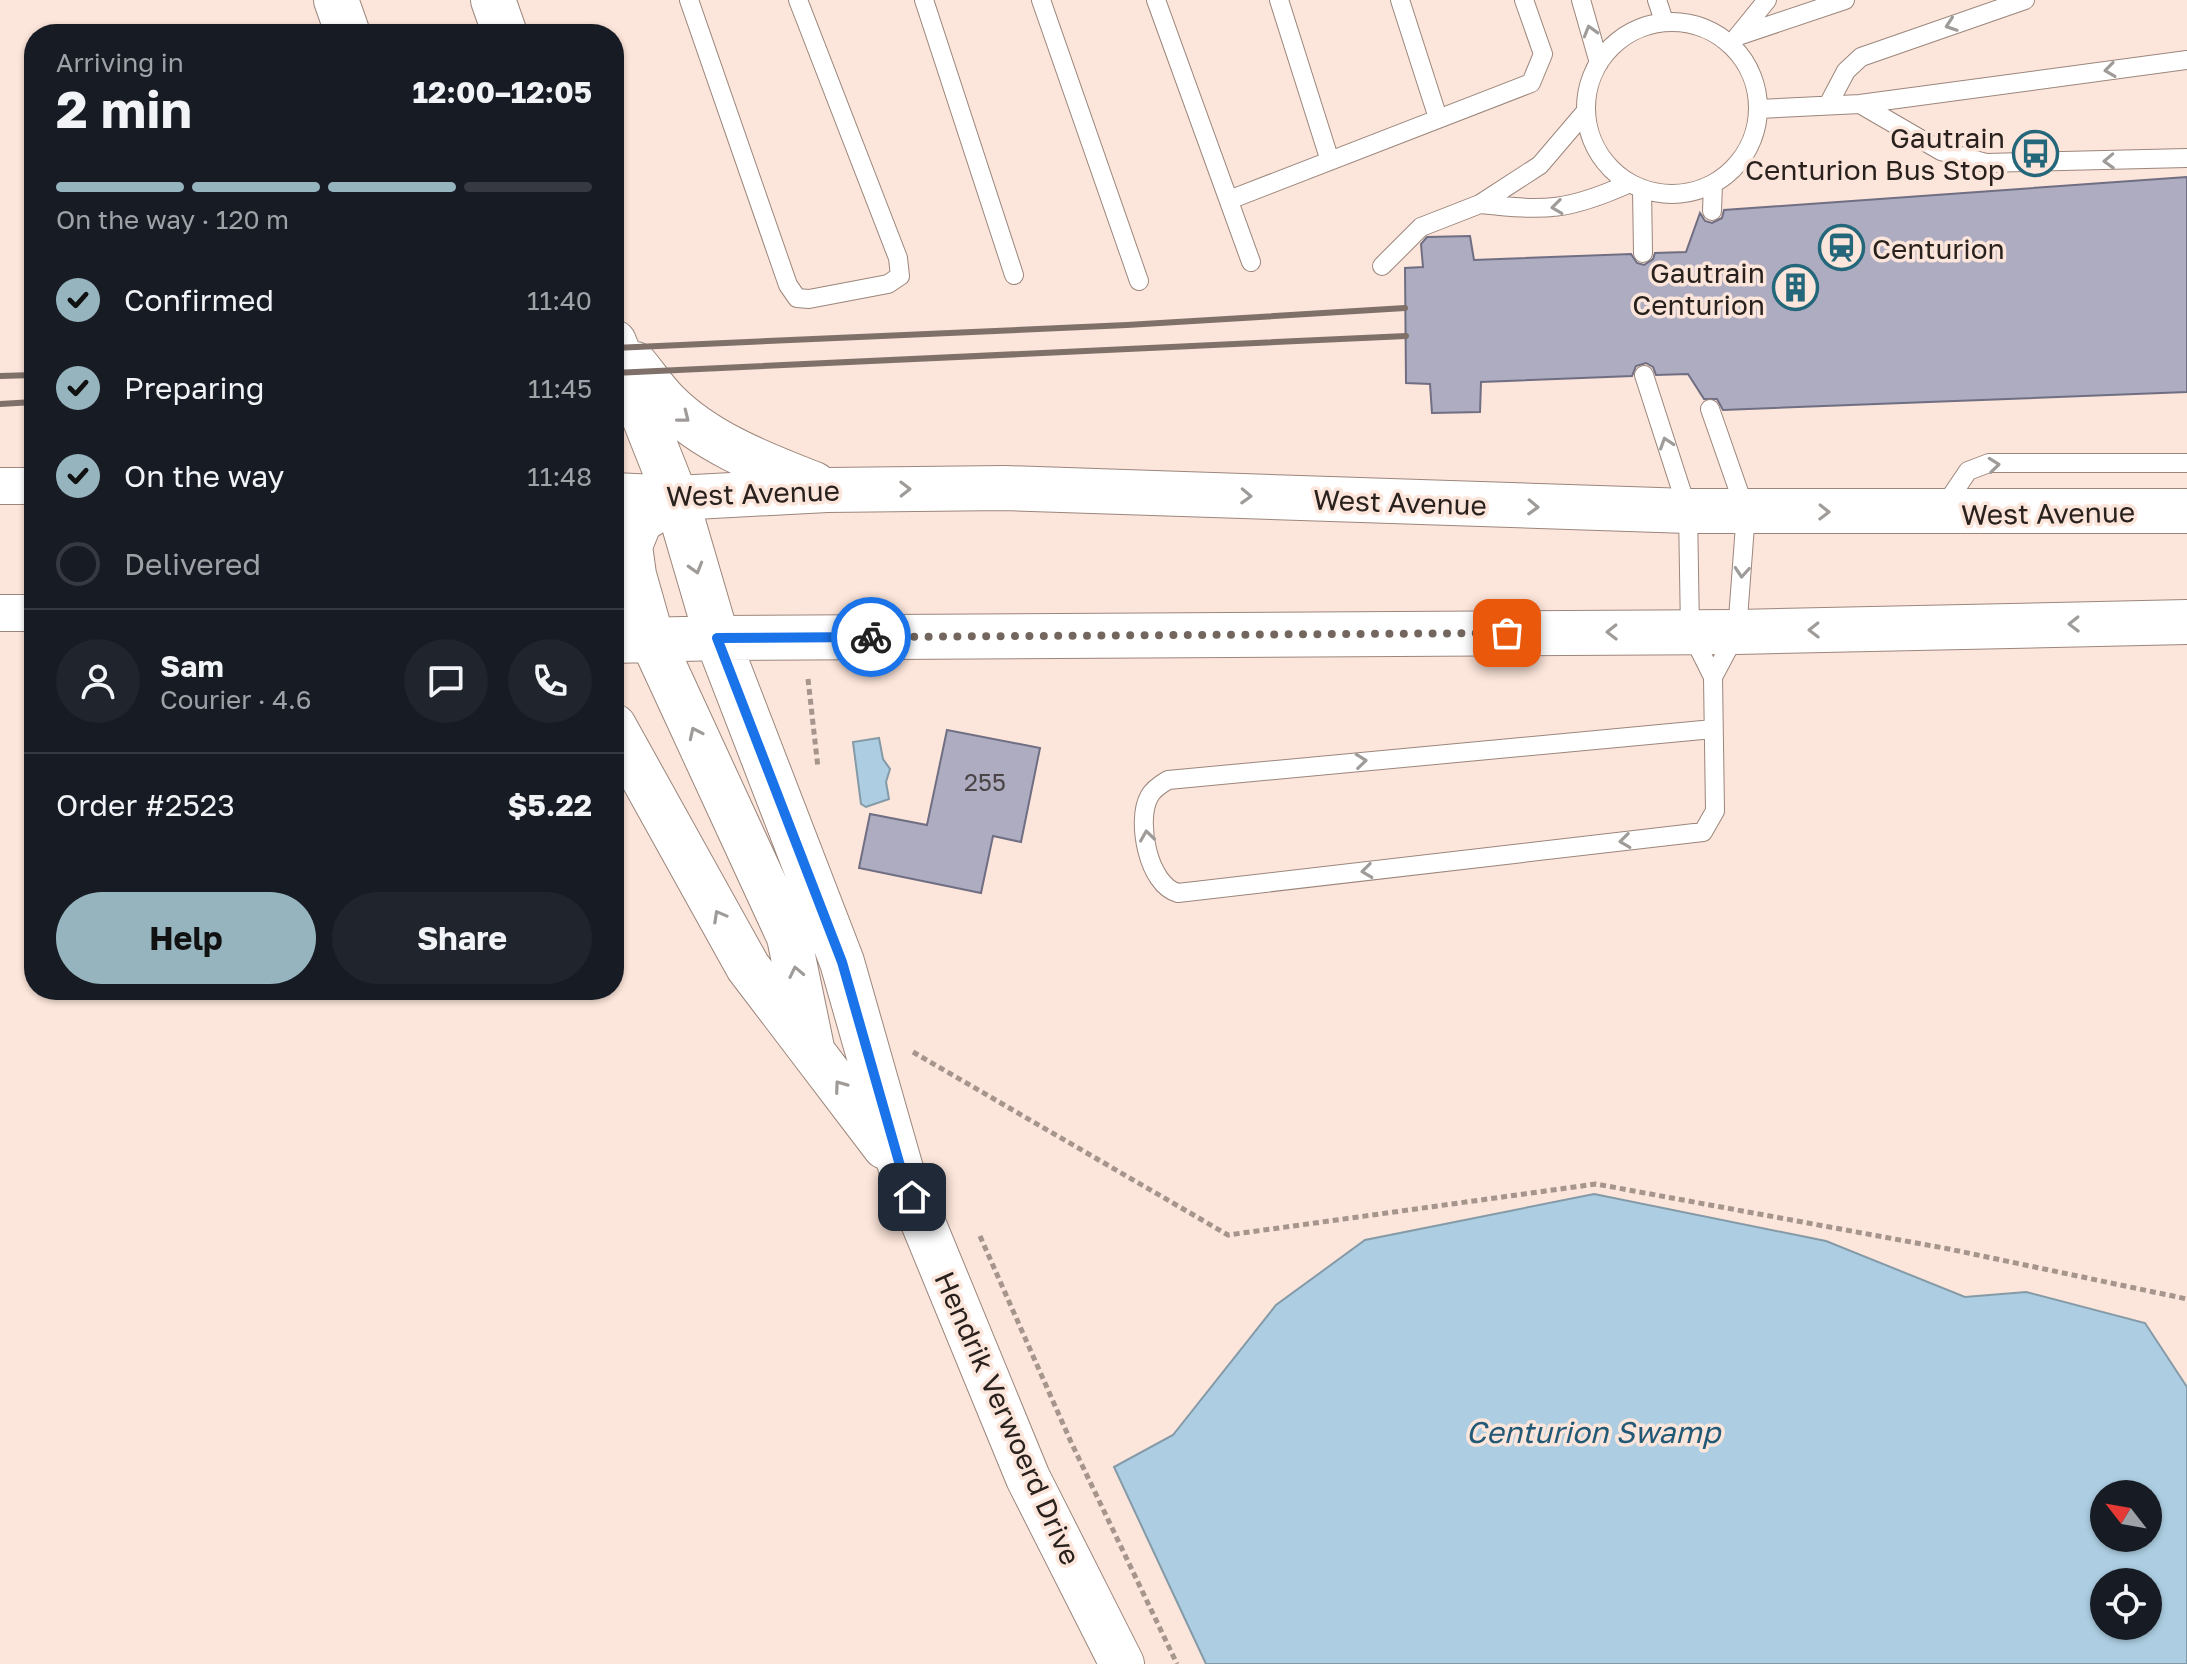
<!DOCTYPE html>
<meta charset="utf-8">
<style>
body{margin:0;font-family:"Golos Text",sans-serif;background:#20242c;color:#f1f3f6;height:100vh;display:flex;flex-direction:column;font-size:30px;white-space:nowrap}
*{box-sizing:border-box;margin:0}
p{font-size:26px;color:#9ea1a6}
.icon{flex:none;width:44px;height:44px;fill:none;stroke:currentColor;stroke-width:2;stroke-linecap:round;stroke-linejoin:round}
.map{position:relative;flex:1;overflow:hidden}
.drawer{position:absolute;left:24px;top:24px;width:600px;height:976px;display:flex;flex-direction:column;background:#171b24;border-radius:32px;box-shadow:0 2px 6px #0004}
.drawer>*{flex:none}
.needle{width:52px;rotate:301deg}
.buttons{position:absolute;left:2090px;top:1480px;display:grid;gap:16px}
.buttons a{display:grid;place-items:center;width:72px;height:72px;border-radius:50%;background:#171b24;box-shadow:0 2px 6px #0004;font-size:40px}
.pin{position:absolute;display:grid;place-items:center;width:68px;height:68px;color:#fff;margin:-34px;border-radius:16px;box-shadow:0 4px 12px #0006}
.courier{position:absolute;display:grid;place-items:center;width:80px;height:80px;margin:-40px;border:6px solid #1a73e8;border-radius:50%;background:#fff;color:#222;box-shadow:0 2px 10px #0007}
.headline em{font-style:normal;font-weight:700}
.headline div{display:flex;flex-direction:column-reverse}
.headline{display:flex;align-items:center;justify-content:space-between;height:136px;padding:0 32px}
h1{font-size:52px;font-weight:700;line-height:60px}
.bar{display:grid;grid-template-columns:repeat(4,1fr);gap:12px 8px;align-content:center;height:96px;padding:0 32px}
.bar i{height:10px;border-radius:6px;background:#363941}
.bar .selected{background:#95b4be}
.bar p{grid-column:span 4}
.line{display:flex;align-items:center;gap:20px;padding:0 32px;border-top:2px solid #363941}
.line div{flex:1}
.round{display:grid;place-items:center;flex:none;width:84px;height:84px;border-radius:42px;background:#20242c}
ol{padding:0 32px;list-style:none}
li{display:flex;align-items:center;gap:24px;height:88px}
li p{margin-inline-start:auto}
li .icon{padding:8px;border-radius:50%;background:#95b4be;color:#111;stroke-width:4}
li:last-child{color:#9ea1a6}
li i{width:44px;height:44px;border:4px solid #363941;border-radius:50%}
.primary-button{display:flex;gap:16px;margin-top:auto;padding:16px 32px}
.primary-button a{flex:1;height:92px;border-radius:48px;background:#95b4be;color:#111;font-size:32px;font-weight:700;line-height:92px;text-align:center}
.primary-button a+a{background:#20242c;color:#f1f3f6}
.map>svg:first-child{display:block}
</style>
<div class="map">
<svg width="2187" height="1664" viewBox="0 0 2187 1664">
<rect width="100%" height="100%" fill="#fce5da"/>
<path fill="#adcee2" stroke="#859aa7" stroke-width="2" fill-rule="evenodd" d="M879,738L883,759L890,769L886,782L889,799L866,807L861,804L853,742Z
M1594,1194L1826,1241L1965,1297L2026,1292L2145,1323L2187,1387V1664H1206L1114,1467L1173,1435L1276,1305L1365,1240ZM2104,1494H2148V1538H2104ZM2104,1582H2148V1626H2104Z"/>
<path fill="#aeacc1" stroke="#706e82" stroke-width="2" d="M2187,177V392L1723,410L1717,399H1704L1688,374L1656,375L1653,367L1646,363L1636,366L1632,376L1481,382L1480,412L1432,413L1430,384L1406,383L1405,268L1423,267L1421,244L1427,237L1470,236L1474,260L1631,254L1637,263L1644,265L1653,259L1655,253L1686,252L1700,213L1705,221L1712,223L1722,218L1724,210Z
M947,730L1040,748L1021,842L993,836L981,893L859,868L870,814L927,825Z"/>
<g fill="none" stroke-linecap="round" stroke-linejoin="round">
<defs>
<path id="lane" d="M689,0L788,285L797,298L809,299L888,284L900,276L898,258L798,0
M924,0L1014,275
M1041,0L1139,281
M1156,0L1251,262
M1279,0L1330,161
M1400,0L1438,118
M1581,0L1599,63
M1657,0L1664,21
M1586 108a86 86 0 1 1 172 0a86 86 0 1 1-172 0Z
M1738,36L1845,0
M1737,37L1767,0
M1860,104L1941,151L1986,163L2187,158
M1828,105L1846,71L1861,57L2025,0
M1758,109L1860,104L2187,60
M1642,189L1643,253
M1229,200L1531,83L1543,54L1524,0
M1480,204C1547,211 1568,211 1630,183
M1712,211L1713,184
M1382,266L1421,227L1480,204L1540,165L1586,111
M1644,375L1688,511L1690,631L1713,677L1715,811L1703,832L1178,893C1148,885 1136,821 1149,797C1153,789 1161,784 1168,780L1713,729
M1710,409L1746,512L1737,632L1713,677
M1943,508L1968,471L1989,463H2187"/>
<path id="street" d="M0,486H34
M0,613H34"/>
<path id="secondary" d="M336,0L348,34
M493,0L505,34
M614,342L676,498L717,638L842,962L901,1169L1028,1478L1122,1664
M635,364C646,377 655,391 667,403C707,443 763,464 814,484
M614,495L676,498L827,490L1005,488L1688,511H2187
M676,498L640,521L630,546L634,575L653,642L789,937L812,1048
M614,641L717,638L1737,632L2187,622
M614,726L748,967L885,1147"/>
</defs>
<use href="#lane" stroke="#9b867c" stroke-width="20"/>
<use href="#street" stroke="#9b867c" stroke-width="38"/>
<use href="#secondary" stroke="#9b867c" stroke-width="46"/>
<path stroke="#a5958c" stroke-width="5" stroke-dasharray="6 4" stroke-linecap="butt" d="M808,679L818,768
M913,1052L1228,1235L1596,1184L1949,1249L2187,1299
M980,1236L1071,1442L1177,1664"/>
<use href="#lane" stroke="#fff" stroke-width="18"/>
<use href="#street" stroke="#fff" stroke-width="36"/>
<use href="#secondary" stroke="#fff" stroke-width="44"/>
<path stroke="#7f706a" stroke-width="6" d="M614,348L1127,325L1405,308
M614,373L1406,336
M0,376L34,375
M0,404L34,402"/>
</g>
<defs><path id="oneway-chevron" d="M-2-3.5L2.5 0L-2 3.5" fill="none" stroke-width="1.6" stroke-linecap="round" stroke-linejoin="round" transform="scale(2)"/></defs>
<g stroke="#9f9b99">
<use href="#oneway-chevron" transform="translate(1951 25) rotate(161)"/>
<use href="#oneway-chevron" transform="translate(1590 31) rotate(-106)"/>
<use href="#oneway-chevron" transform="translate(2110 70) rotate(172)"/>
<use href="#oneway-chevron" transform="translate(2109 161) rotate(178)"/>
<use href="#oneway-chevron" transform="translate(1557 207) rotate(173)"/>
<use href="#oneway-chevron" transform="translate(684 417) rotate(38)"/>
<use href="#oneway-chevron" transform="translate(1666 443) rotate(-108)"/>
<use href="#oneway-chevron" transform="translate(1994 465) rotate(-6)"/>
<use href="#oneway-chevron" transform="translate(905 489) rotate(-1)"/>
<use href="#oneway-chevron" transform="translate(1246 496) rotate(2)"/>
<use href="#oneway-chevron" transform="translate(1533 507) rotate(2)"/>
<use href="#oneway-chevron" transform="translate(1824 512) rotate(1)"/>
<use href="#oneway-chevron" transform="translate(696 568) rotate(74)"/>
<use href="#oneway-chevron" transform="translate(1742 572) rotate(94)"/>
<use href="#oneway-chevron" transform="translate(2074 624) rotate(179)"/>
<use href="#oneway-chevron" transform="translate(1814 630) rotate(179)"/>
<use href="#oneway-chevron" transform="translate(1612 632) rotate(179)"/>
<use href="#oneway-chevron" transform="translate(695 733) rotate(-115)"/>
<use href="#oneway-chevron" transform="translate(1361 761) rotate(-6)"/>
<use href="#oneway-chevron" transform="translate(1147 836) rotate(-98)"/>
<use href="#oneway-chevron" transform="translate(1625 841) rotate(173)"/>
<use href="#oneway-chevron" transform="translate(1367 871) rotate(173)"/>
<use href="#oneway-chevron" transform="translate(719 916) rotate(-119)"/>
<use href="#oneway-chevron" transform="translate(796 972) rotate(-102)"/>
<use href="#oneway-chevron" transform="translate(840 1086) rotate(-126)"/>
</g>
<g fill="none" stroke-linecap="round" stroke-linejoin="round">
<path stroke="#73665f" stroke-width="8" stroke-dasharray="0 14.4" d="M871,637L1507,633"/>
<path stroke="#1a73e8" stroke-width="10" d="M871,637L717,638L842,962L901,1169L912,1197"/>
</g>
<defs>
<symbol id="bus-ring" viewBox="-11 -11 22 22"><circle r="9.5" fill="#fce5da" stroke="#24677a" stroke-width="1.5"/><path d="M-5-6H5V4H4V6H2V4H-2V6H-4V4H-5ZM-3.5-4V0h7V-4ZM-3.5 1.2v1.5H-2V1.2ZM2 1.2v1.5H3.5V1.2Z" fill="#24677a"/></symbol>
<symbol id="station-ring" viewBox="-11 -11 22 22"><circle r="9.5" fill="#fce5da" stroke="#24677a" stroke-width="1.5"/><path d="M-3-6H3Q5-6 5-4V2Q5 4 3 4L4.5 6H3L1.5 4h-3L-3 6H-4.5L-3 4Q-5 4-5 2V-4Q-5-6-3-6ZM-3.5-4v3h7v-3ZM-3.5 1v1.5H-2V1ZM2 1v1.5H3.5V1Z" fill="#24677a"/></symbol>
<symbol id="building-ring" viewBox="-11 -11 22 22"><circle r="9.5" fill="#fce5da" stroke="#24677a" stroke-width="1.5"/><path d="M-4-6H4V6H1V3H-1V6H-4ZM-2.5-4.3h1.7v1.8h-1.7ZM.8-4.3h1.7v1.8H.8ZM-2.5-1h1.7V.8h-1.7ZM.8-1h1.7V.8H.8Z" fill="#24677a"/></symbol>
</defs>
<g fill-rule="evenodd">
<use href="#bus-ring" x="2010" y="128" width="51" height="51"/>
<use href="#station-ring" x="1816" y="222" width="51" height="51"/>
<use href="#building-ring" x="1770" y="262" width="51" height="51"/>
</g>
<g text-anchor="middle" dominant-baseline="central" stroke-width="7" stroke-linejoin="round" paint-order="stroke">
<g font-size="24" fill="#4a4446">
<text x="985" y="781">255</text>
</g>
<g font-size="28" fill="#29211d" stroke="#fce5da" text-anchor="end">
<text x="2005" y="137">Gautrain<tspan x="2005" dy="32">Centurion Bus Stop</tspan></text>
<text x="1872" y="248" text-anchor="start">Centurion</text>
<text x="1765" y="272">Gautrain<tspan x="1765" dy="32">Centurion</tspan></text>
</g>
<g font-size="28" fill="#29211d" stroke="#fce5da">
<text transform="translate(753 493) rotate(-2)">West Avenue</text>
<text transform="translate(1400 502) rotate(2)">West Avenue</text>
<text transform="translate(2048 513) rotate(-1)">West Avenue</text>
<text transform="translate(1008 1418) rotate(66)">Hendrik Verwoerd Drive</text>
</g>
<g font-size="30" font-style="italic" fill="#215976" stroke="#fce5da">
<text x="1593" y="1432">Centurion Swamp</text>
</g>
</g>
</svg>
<div class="buttons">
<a><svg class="needle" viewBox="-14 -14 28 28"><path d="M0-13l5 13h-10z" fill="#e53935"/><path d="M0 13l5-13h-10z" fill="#9ea1a6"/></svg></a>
<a><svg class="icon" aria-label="locate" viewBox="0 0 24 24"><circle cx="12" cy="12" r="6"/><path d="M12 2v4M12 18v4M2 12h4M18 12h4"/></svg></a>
</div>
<div class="pin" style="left:1507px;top:633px;background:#ea580c"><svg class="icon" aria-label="bag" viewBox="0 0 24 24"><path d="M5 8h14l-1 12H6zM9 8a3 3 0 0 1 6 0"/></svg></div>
<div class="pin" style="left:912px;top:1197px;background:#1f2937"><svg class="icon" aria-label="home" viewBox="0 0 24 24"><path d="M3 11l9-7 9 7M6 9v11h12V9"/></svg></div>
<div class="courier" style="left:871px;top:637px"><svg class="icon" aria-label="bike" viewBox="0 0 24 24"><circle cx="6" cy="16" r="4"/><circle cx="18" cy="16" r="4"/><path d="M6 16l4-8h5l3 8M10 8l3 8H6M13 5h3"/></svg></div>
<section class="drawer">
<div class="headline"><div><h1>2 min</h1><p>Arriving in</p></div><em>12:00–12:05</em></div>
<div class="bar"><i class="selected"></i><i class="selected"></i><i class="selected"></i><i></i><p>On the way · 120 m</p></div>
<ol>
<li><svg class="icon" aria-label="check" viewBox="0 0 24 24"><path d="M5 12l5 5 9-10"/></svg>Confirmed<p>11:40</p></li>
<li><svg class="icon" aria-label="check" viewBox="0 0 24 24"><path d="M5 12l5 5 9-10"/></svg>Preparing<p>11:45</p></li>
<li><svg class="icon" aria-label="check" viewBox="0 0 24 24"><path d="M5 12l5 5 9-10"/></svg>On the way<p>11:48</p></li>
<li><i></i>Delivered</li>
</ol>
<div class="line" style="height:144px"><a class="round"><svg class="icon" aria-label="person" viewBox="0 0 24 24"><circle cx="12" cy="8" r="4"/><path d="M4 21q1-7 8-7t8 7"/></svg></a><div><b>Sam</b><p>Courier · 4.6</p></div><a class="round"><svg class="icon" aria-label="chat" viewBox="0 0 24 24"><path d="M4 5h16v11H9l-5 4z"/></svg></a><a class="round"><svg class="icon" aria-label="phone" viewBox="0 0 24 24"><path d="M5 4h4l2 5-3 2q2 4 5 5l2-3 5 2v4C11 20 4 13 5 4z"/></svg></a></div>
<div class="line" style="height:104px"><div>Order #2523</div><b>$5.22</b></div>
<div class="primary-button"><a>Help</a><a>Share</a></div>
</section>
</div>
